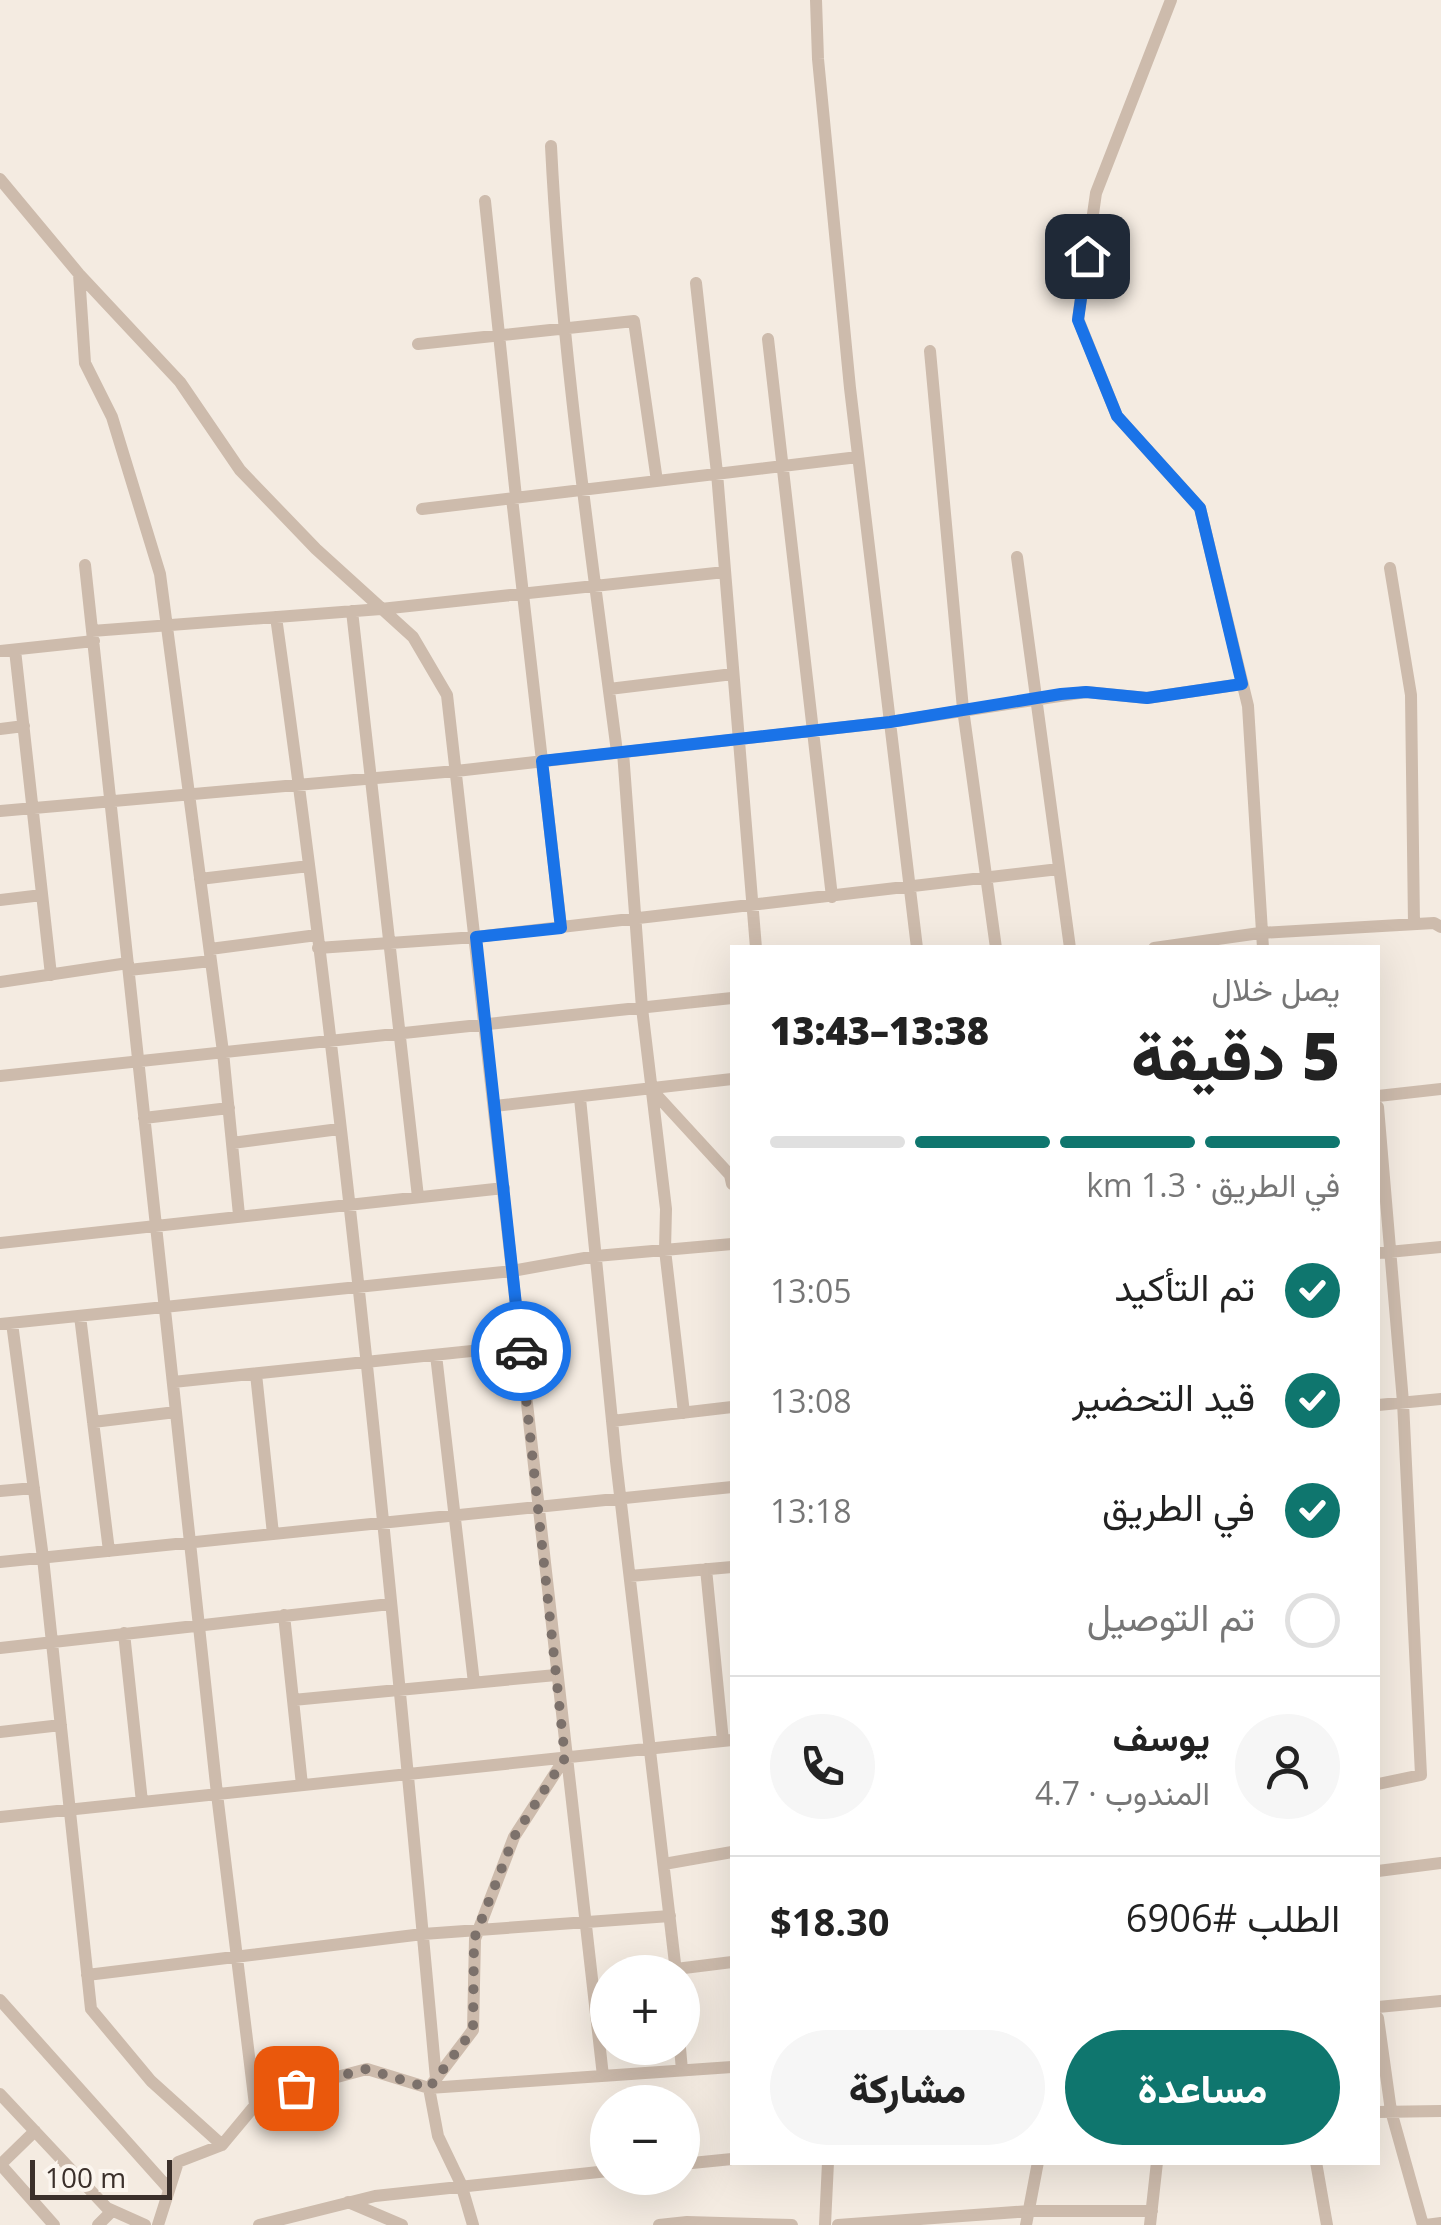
<!DOCTYPE html>
<html lang="ar">
<meta charset="utf-8">
<style>
body{margin:0;font-family:"Open Sans",Vazirmatn,sans-serif;background:#f6f6f6;color:#222;direction:rtl;height:100vh;display:flex;flex-direction:column;font-size:38px;white-space:nowrap}
*{box-sizing:border-box;margin:0}
p{font-size:32px;color:#767676}
.icon{flex:none;width:55px;height:55px;fill:none;stroke:currentColor;stroke-width:2;stroke-linecap:round;stroke-linejoin:round}
.map{position:relative;flex:1;overflow:hidden;direction:ltr}
.panel{position:absolute;left:730px;top:945px;width:650px;height:1220px;display:flex;flex-direction:column;background:#fff;border-radius:0px;box-shadow:0 10px 40px #0002;direction:rtl}
.panel>*{flex:none}
.controls{position:absolute;left:590px;top:1955px;display:grid;gap:20px}
.controls a{display:grid;place-items:center;width:110px;height:110px;border-radius:50%;background:#fff;box-shadow:0 10px 40px #0002;font-size:50px}
.scale{position:absolute;left:30px;bottom:25px;width:142px;box-sizing:border-box;padding-left:10px;border:5px solid #3b302b;border-top:0;font-size:28px;line-height:35px;white-space:nowrap;color:#3b302b;-webkit-text-stroke:8px #fbf5ee;paint-order:stroke}
.pin{position:absolute;display:grid;place-items:center;width:85px;height:85px;color:#fff;margin:-42px;border-radius:20px;box-shadow:0 5px 15px #0006}
.courier{position:absolute;display:grid;place-items:center;width:100px;height:100px;margin:-50px;border:8px solid #1a73e8;border-radius:50%;background:#fff;color:#222;box-shadow:0 2px 12px #0007}
.overview em{font-style:normal;font-weight:800}
.overview div{display:flex;flex-direction:column-reverse}
.overview{display:flex;align-items:center;justify-content:space-between;height:170px;padding:0 40px}
h1{font-size:65px;font-weight:800;line-height:75px}
.bar{display:grid;grid-template-columns:repeat(4,1fr);gap:15px 10px;align-content:center;height:120px;padding:0 40px}
.bar i{height:12px;border-radius:8px;background:#e0e0e0}
.bar .selected{background:#0f766e}
.bar p{grid-column:span 4}
.line{display:flex;align-items:center;gap:25px;padding:0 40px;border-top:2px solid #e0e0e0}
.line div{flex:1}
.round{display:grid;place-items:center;flex:none;width:105px;height:105px;border-radius:52px;background:#f6f6f6}
ol{padding:0 40px;list-style:none}
li{display:flex;align-items:center;gap:30px;height:110px}
li p{margin-inline-start:auto}
li .icon{padding:10px;border-radius:50%;background:#0f766e;color:#fff;stroke-width:4}
li:last-child{color:#767676}
li i{width:55px;height:55px;border:5px solid #e0e0e0;border-radius:50%}
.primary-button{display:flex;gap:20px;margin-top:auto;padding:20px 40px}
.primary-button a{flex:1;height:115px;border-radius:60px;background:#0f766e;color:#fff;font-size:40px;font-weight:800;line-height:115px;text-align:center}
.primary-button a+a{background:#f6f6f6;color:#222}
.map>svg:first-child{display:block}
</style>
<div class="map">
<svg width="1441" height="2225" viewBox="0 0 1441 2225">
<rect width="100%" height="100%" fill="#f4ebe1"/>
<g fill="none" stroke-linecap="round" stroke-linejoin="round">
<path stroke="#cdbbac" stroke-width="12" d="M816,0L818,59L850,388L917,948
M1171,0L1096,193L1078,319L1117,416L1200,508L1248,706L1263,948
M551,146C561,349 591,551 617,752
M0,179L79,274L180,382L240,470L316,549L413,637L447,695L603,2076
M485,201L516,497
M79,274L85,363L112,417L160,574L223,1052L239,1215
M696,283L717,473L756,948
M768,339L832,897
M418,344L634,321L657,481
M930,351L963,709L996,948
M512,498L561,927
M422,509L858,457
M1017,557L1070,948
M85,565L217,1794L255,2105
M1390,568L1411,695L1414,924
M352,611L418,1197
M276,617C344,1101 392,1592 436,2079
M92,631L381,609L725,572
M15,650L51,975
M0,651L94,641
M609,689L733,674
M0,729L24,726
M623,752L642,1008L666,1209L665,1250L684,1413
M0,811L456,771L890,722L1086,692L1147,698L1242,684
M200,879L309,866
M0,900L42,895
M318,948L476,937L1059,869
M1154,948L1260,933L1434,923L1441,927
M210,949L317,935
M129,970L211,961
M0,982L128,963
M0,1076L732,998
M651,1089L730,1175L732,1184
M1378,1096L1441,1089
M580,1098L616,1461L676,1972
M495,1106L732,1079
M1378,1107L1403,1402L1421,1775L1378,1784
M144,1118L229,1108
M232,1143L339,1129
M0,1243L504,1188
M1378,1253L1441,1247
M80,1316L109,1551
M12,1323L43,1558L91,2009L151,2081L222,2145
M0,1324L512,1271L596,1256L732,1244
M436,1355L474,1683
M256,1374L273,1534
M173,1382L520,1346
M1378,1405L1441,1399
M612,1421L732,1407
M93,1422L176,1412
M0,1491L34,1488
M0,1562L732,1487
M706,1569L723,1741
M630,1576L732,1567
M284,1615L302,1785
M124,1633L142,1802
M0,1648L390,1604
M293,1700L556,1675
M0,1732L61,1725
M0,1817L732,1740
M664,1864L732,1852
M1378,1871L1441,1863
M676,1969L732,1962
M87,1975L423,1934L670,1916
M0,2000L169,2189
M1378,2007L1441,2001
M1378,2018L1391,2111L1423,2225
M680,2048L682,2070
M0,2094L107,2208L145,2225
M1378,2112L1441,2111
M1316,2162L1327,2225
M0,2164L54,2225
M682,2164L732,2159
M0,2165L35,2131
M348,2202L402,2225
M98,2225L112,2211
M158,2225L178,2162L222,2145L262,2097L367,2069L429,2088L732,2067
M259,2225L375,2196L608,2171
M473,2225L461,2184L438,2136L429,2088L473,2030L475,1939L514,1837L565,1758
M659,2225L687,2222L792,2225
M825,2225L828,2162
M838,2225L1030,2211H1152
M1026,2225L1038,2162
M1150,2225L1157,2162
M1426,2225L1441,2223"/>
</g>
<g fill="none" stroke-linecap="round" stroke-linejoin="round">
<path stroke="#7c716b" stroke-width="10" stroke-dasharray="0 18" d="M296,2088L366,2069L429,2088L473,2030L474,1939L514,1837L565,1758L521,1351"/>
<path stroke="#1a73e8" stroke-width="12" d="M521,1351L476,937L561,928L542,761L890,722L1061,694L1086,692L1147,698L1242,684L1200,508L1117,416L1078,320L1087,256"/>
</g>
</svg>
<div class="controls">
<a>+</a>
<a>−</a>
</div>
<div class="scale">100 m</div>
<div class="pin" style="left:296px;top:2088px;background:#ea580c"><svg class="icon" aria-label="bag" viewBox="0 0 24 24"><path d="M5 8h14l-1 12H6zM9 8a3 3 0 0 1 6 0"/></svg></div>
<div class="pin" style="left:1087px;top:256px;background:#1f2937"><svg class="icon" aria-label="home" viewBox="0 0 24 24"><path d="M3 11l9-7 9 7M6 9v11h12V9"/></svg></div>
<div class="courier" style="left:521px;top:1351px"><svg class="icon" aria-label="car" viewBox="0 0 24 24"><path d="M5 17H2v-5l4-1 3-4h7l3 4 3 1v5h-3M9 17h6M6 11h13"/><circle cx="7" cy="17" r="2"/><circle cx="17" cy="17" r="2"/></svg></div>
<section class="panel">
<div class="overview"><div><h1>5 دقيقة</h1><p>يصل خلال</p></div><em>13:38–13:43</em></div>
<div class="bar"><i class="selected"></i><i class="selected"></i><i class="selected"></i><i></i><p>في الطريق · 1.3 km</p></div>
<ol>
<li><svg class="icon" aria-label="check" viewBox="0 0 24 24"><path d="M5 12l5 5 9-10"/></svg>تم التأكيد<p>13:05</p></li>
<li><svg class="icon" aria-label="check" viewBox="0 0 24 24"><path d="M5 12l5 5 9-10"/></svg>قيد التحضير<p>13:08</p></li>
<li><svg class="icon" aria-label="check" viewBox="0 0 24 24"><path d="M5 12l5 5 9-10"/></svg>في الطريق<p>13:18</p></li>
<li><i></i>تم التوصيل</li>
</ol>
<div class="line" style="height:180px"><a class="round"><svg class="icon" aria-label="person" viewBox="0 0 24 24"><circle cx="12" cy="8" r="4"/><path d="M4 21q1-7 8-7t8 7"/></svg></a><div><b>يوسف</b><p>المندوب · 4.7</p></div><a class="round"><svg class="icon" aria-label="phone" viewBox="0 0 24 24"><path d="M5 4h4l2 5-3 2q2 4 5 5l2-3 5 2v4C11 20 4 13 5 4z"/></svg></a></div>
<div class="line" style="height:130px"><div>الطلب #6906</div><b>$18.30</b></div>
<div class="primary-button"><a>مساعدة</a><a>مشاركة</a></div>
</section>
</div>
